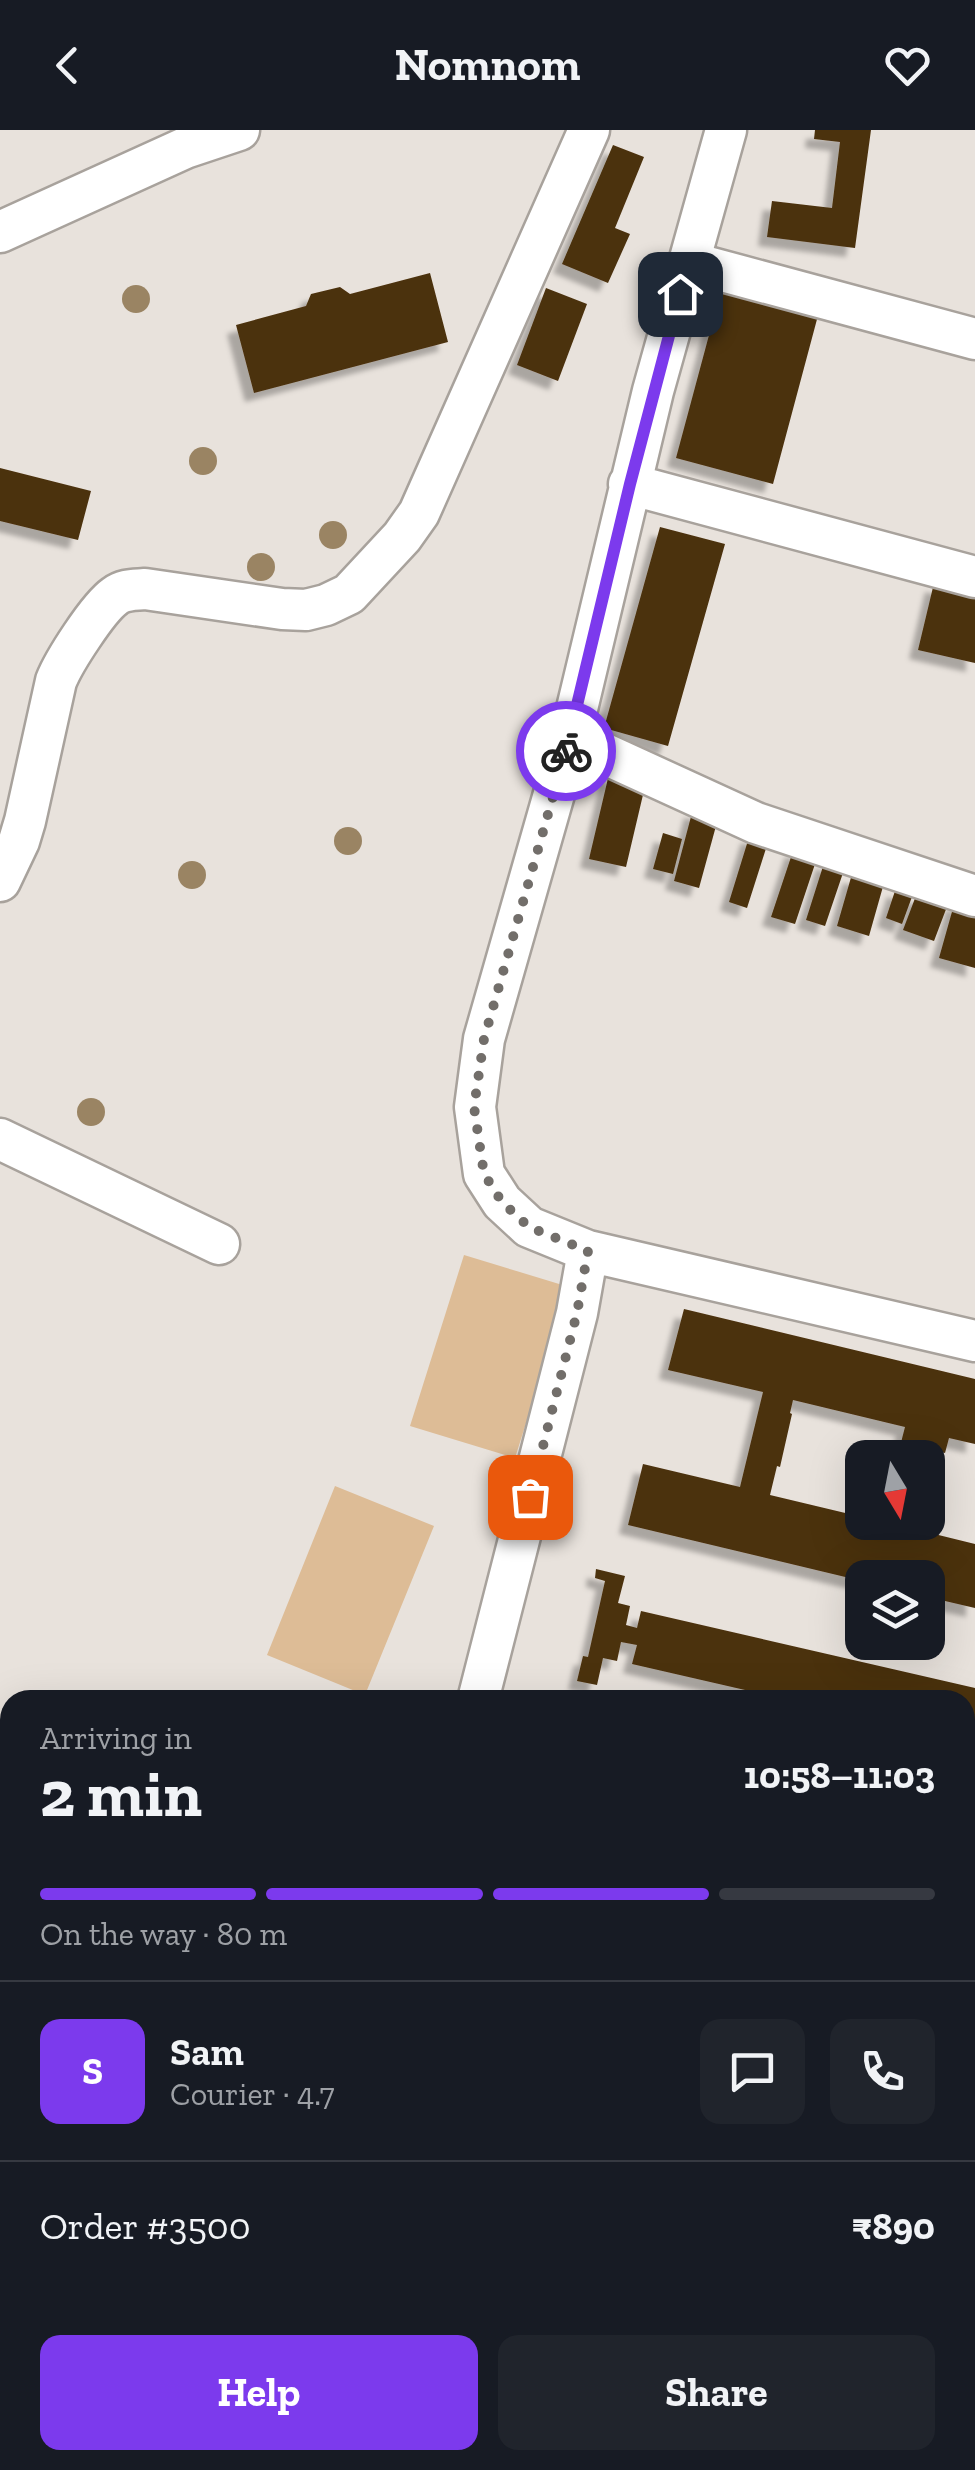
<!DOCTYPE html>
<meta charset="utf-8">
<style>
body{margin:0;font-family:"Zilla Slab",serif;background:#20242c;color:#f1f3f6;height:100vh;display:flex;flex-direction:column;font-size:38px;white-space:nowrap}
*{box-sizing:border-box;margin:0}
p{font-size:32px;color:#9ea1a6}
.icon{flex:none;width:55px;height:55px;fill:none;stroke:currentColor;stroke-width:2;stroke-linecap:round;stroke-linejoin:round}
.map{position:relative;flex:1;overflow:hidden}
.details{position:absolute;left:0px;top:1560px;width:975px;height:780px;display:flex;flex-direction:column;background:#171b24;border-radius:30px 30px 0 0;box-shadow:0 10px 40px #0002}
.details>*{flex:none}
.needle{width:65px;rotate:170deg}
.buttons{position:absolute;left:845px;top:1310px;display:grid;gap:20px}
.buttons a{display:grid;place-items:center;width:100px;height:100px;border-radius:20px;background:#171b24;box-shadow:0 10px 40px #0002;font-size:50px}
.pin{position:absolute;display:grid;place-items:center;width:85px;height:85px;color:#fff;margin:-42px;border-radius:20px;box-shadow:0 5px 15px #0006}
.courier{position:absolute;display:grid;place-items:center;width:100px;height:100px;margin:-50px;border:8px solid #7c3aed;border-radius:50%;background:#fff;color:#222;box-shadow:0 2px 12px #0007}
.summary em{font-style:normal;font-weight:700}
.summary div{display:flex;flex-direction:column-reverse}
.summary{display:flex;align-items:center;justify-content:space-between;height:170px;padding:0 40px}
h1{font-size:65px;font-weight:700;line-height:75px}
.bar{display:grid;grid-template-columns:repeat(4,1fr);gap:15px 10px;align-content:center;height:120px;padding:0 40px}
.bar i{height:12px;border-radius:8px;background:#363941}
.bar .selected{background:#7c3aed}
.bar p{grid-column:span 4}
.line{display:flex;align-items:center;gap:25px;padding:0 40px;border-top:2px solid #363941}
.line div{flex:1}
.round{display:grid;place-items:center;flex:none;width:105px;height:105px;border-radius:20px;background:#20242c}
.cta{display:flex;gap:20px;margin-top:auto;padding:20px 40px}
.cta a{flex:1;height:115px;border-radius:20px;background:#7c3aed;color:#fff;font-size:40px;font-weight:700;line-height:115px;text-align:center}
.cta a+a{background:#20242c;color:#f1f3f6}
header{display:flex;justify-content:space-between;align-items:center;height:130px;padding:0 40px;background:#171b24;font-size:45px;font-weight:700}
.map>svg:first-child{display:block}
</style>
<header><svg class="icon" aria-label="back" viewBox="0 0 24 24"><path d="M15 5l-7 7 7 7"/></svg>Nomnom<svg class="icon" aria-label="heart" viewBox="0 0 24 24"><path d="M12 20l-8-8c-3-5 5-10 8-4 3-6 11-1 8 4z"/></svg></header>
<div class="map">
<svg width="975" height="2340" viewBox="0 0 975 2340">
<defs>
<filter id="shadow"><feDropShadow dx="-9" dy="9" stdDeviation="2.5" flood-color="#0004"/></filter>
</defs>
<rect width="100%" height="100%" fill="#e8e2dc"/>
<path fill="#ddbc96" d="M464,1125L569,1157L515,1328L410,1296Z
M335,1356L434,1396L365,1565L267,1525Z
M10,1643V2253L0,2218V1652Z
M38,2330H632L626,2340H42Z"/>
<path fill="#4b300c" filter="url(#shadow)" d="M815,0H871L855,118L767,107L772,71L832,78L840,12L814,9Z
M613,15L644,27L615,98L630,104L608,153L562,134Z
M430,143L448,212L254,263L236,195L306,176L311,164L340,157L350,164Z
M723,153L820,178L773,354L676,328Z
M546,158L587,174L558,251L517,235Z
M0,338L91,361L78,410L0,391Z
M660,397L725,414L668,616L604,598Z
M934,453L975,463V533L918,520Z
M609,644L646,652L626,737L589,729Z
M693,679L719,685L699,758L674,751Z
M663,703L682,709L673,744L653,739Z
M750,704L769,709L747,778L729,772Z
M794,718L818,725L795,794L771,787Z
M825,730L845,737L825,796L806,790Z
M852,744L884,753L869,806L837,796Z
M896,758L913,764L902,794L886,788Z
M917,763L948,774L934,811L903,800Z
M955,771L975,776V838L939,828Z
M684,1179L975,1249V1314L949,1308L945,1323L929,1319L927,1328H897L905,1297L793,1270L790,1283L792,1284L780,1337L777,1336L770,1365L862,1387V1392H911L910,1398L975,1414V1478L928,1467V1448H862V1451L628,1395L643,1334L740,1357L763,1262L668,1240Z
M596,1439L625,1446L618,1473L630,1476L626,1495L637,1498L641,1481L975,1558V1613L965,1611V1570H789L632,1534L637,1515L621,1512L617,1531L603,1528L597,1555L577,1551L583,1526L588,1527L605,1451L595,1448Z
M965,1703L975,1705V1747L965,1745Z
M965,1766L975,1769V1872L966,1906Z
M975,2223V2260L965,2256V2243Z
M971,2312L975,2314V2340H957L962,2330H965V2324Z
M729,2330H765L760,2340H723Z"/>
<g fill="none" stroke-linecap="round" stroke-linejoin="round">
<defs>
<path id="minor" d="M0,102L185,18L239,0
M689,132L975,209
M629,354L975,447
M570,608L756,693L975,766
M0,751L19,711L25,691L56,551C64,531 98,478 115,466C124,459 134,460 145,459L282,479L306,480L326,475L349,464L402,407L419,383L589,0
M0,1009L219,1114
M588,1121L975,1211
M478,1570L577,1183L588,1121L529,1097L502,1072L484,1044L475,977L484,909L570,608L653,261L726,0
M965,1958L975,1955"/>
</defs>
<use href="#minor" stroke="#a8a29c" stroke-width="45"/>
<use href="#minor" stroke="#fff" stroke-width="40"/>
</g>
<g fill="#9a8463">
<circle cx="136" cy="169" r="14"/>
<circle cx="203" cy="331" r="14"/>
<circle cx="333" cy="405" r="14"/>
<circle cx="261" cy="437" r="14"/>
<circle cx="348" cy="711" r="14"/>
<circle cx="192" cy="745" r="14"/>
<circle cx="91" cy="982" r="14"/>
</g>
<g fill="none" stroke-linecap="round" stroke-linejoin="round">
<path stroke="#726e6a" stroke-width="10" stroke-dasharray="0 18" d="M530,1367L577,1183L588,1121L529,1097L502,1072L484,1044L474,977L484,909L566,621"/>
<path stroke="#7c3aed" stroke-width="12" d="M566,621L630,354L680,164"/>
</g>
</svg>
<div class="buttons">
<a><svg class="needle" viewBox="-14 -14 28 28"><path d="M0-13l5 13h-10z" fill="#e53935"/><path d="M0 13l5-13h-10z" fill="#9ea1a6"/></svg></a>
<a><svg class="icon" aria-label="layers" viewBox="0 0 24 24"><path d="M12 4l9 5-9 5-9-5zM3 14l9 5 9-5"/></svg></a>
</div>
<div class="pin" style="left:530px;top:1367px;background:#ea580c"><svg class="icon" aria-label="bag" viewBox="0 0 24 24"><path d="M5 8h14l-1 12H6zM9 8a3 3 0 0 1 6 0"/></svg></div>
<div class="pin" style="left:680px;top:164px;background:#1f2937"><svg class="icon" aria-label="home" viewBox="0 0 24 24"><path d="M3 11l9-7 9 7M6 9v11h12V9"/></svg></div>
<div class="courier" style="left:566px;top:621px"><svg class="icon" aria-label="bike" viewBox="0 0 24 24"><circle cx="6" cy="16" r="4"/><circle cx="18" cy="16" r="4"/><path d="M6 16l4-8h5l3 8M10 8l3 8H6M13 5h3"/></svg></div>
<section class="details">
<div class="summary"><div><h1>2 min</h1><p>Arriving in</p></div><em>10:58–11:03</em></div>
<div class="bar"><i class="selected"></i><i class="selected"></i><i class="selected"></i><i></i><p>On the way · 80 m</p></div>
<div class="line" style="height:180px"><b class="round" style="background:#7c3aed;color:#fff">S</b><div><b>Sam</b><p>Courier · 4.7</p></div><a class="round"><svg class="icon" aria-label="chat" viewBox="0 0 24 24"><path d="M4 5h16v11H9l-5 4z"/></svg></a><a class="round"><svg class="icon" aria-label="phone" viewBox="0 0 24 24"><path d="M5 4h4l2 5-3 2q2 4 5 5l2-3 5 2v4C11 20 4 13 5 4z"/></svg></a></div>
<div class="line" style="height:130px"><div>Order #3500</div><b>₹890</b></div>
<div class="cta"><a>Help</a><a>Share</a></div>
</section>
</div>
